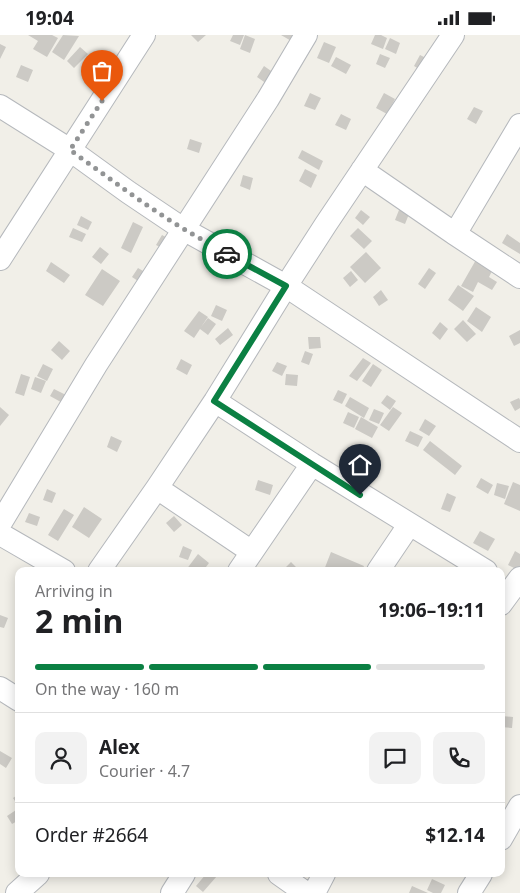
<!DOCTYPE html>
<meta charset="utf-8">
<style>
body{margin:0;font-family:"Noto Sans",sans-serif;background:#f2f2f2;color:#202124;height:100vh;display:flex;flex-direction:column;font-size:19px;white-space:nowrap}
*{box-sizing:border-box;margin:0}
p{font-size:16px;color:#757577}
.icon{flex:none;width:28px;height:28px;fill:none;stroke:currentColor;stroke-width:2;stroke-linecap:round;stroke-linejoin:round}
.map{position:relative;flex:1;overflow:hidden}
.sheet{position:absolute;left:15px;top:532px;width:490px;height:310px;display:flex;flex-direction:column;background:#fff;border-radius:10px;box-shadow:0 2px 12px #0003}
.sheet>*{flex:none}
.pin{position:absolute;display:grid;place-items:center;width:42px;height:42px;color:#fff;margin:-51px -21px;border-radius:50% 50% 50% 0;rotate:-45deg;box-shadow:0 0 5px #0007}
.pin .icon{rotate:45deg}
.courier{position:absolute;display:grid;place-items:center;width:50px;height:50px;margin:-25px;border:4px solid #0b8043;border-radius:50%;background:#fff;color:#222;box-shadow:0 1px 6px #0007}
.overview em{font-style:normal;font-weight:700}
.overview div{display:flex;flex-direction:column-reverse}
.overview{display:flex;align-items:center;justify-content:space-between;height:85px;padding:0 20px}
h1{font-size:32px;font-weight:700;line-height:38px}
.bar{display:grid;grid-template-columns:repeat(4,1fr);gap:8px 5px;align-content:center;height:60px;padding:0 20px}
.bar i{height:6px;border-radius:4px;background:#e0e0e0}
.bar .active{background:#0b8043}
.bar p{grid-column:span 4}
.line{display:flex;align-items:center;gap:12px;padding:0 20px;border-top:1px solid #e0e0e0}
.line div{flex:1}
.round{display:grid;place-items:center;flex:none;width:52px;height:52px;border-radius:10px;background:#f2f2f2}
.status{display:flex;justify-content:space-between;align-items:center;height:35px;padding:0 25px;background:#fff;direction:ltr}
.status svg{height:14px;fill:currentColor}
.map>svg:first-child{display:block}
</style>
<div class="status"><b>19:04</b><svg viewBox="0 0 49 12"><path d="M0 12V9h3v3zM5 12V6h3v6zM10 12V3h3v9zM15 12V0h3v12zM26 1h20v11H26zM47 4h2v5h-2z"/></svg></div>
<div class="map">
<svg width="520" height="858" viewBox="0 0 520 858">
<rect width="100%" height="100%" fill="#f1efe8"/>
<path fill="#cccac5" d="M28,0H52L58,3L47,22L33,14L38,6Z
M63,0L79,1L64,25L52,17Z
M191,0H206L198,7Z
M233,0H244L240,10L230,6Z
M245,0L255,4L250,18L240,14Z
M281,0H297L293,7Z
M375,0H381L387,3L383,14L371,9Z
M390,3L400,8L396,19L385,14Z
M324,7L336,12L329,28L317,23Z
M0,9L6,12L0,24Z
M80,12L88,19L74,33L67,26Z
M380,19L390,23L385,33L376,29Z
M420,20L430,25L424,37L414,31Z
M336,22L351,30L346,39L331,31Z
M21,30L33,35L28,47L16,42Z
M264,31L274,38L267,49L257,42Z
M310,58L321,63L315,75L304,71Z
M384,58L395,64L387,79L376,73Z
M474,72L483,76L476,89L467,84Z
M341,79L351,84L346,95L335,90Z
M190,104L202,108L199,118L187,114Z
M302,115L323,126L319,135L298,123Z
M305,134L317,140L311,153L299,146Z
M243,140L253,143L250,155L240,151Z
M361,175L370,182L363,190L355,183Z
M399,175L409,179L405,189L395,185Z
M81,181L92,187L88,195L77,190Z
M133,187L143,192L131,218L121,213Z
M73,193L86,199L82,207L69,202Z
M358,193L372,206L364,214L350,201Z
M507,199L520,208V219L502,208Z
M162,200L171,205L166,215L156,210Z
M100,212L109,219L101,229L92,222Z
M366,217L381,233L365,248L350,232Z
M477,223L494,232L489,242L497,247L492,255L478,247L473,257L461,251Z
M51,227L70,240L64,248L46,236Z
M138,233L150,240L144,250L132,242Z
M429,233L436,238L425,254L418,249Z
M102,234L120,246L103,271L85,260Z
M351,236L358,245L350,252L343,243Z
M458,250L474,261L463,276L448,265Z
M381,255L388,265L379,271L373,262Z
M216,270L227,275L222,286L211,281Z
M476,272L491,282L482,297L467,286Z
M199,276L208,282L201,292L208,283L216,289L208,300L200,294L194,303L184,296Z
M463,285L476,299L467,307L454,294Z
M440,287L448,294L440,305L432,298Z
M228,293L233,300L220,310L215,304Z
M520,295V308L514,311L509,301Z
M308,302H320L321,313L309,314Z
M59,306L70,316L62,325L51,315Z
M305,316L313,319L309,330L301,327Z
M363,323L371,328L357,346L349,341Z
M181,324L192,330L187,340L176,334Z
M277,327L287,331L282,341L272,336Z
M43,329L53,334L47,346L37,341Z
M373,329L382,335L371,352L362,346Z
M21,339L30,342L24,361L15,358Z
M286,339L298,340L297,351L285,350Z
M35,342L46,346L41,358L31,354Z
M54,354L72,363L68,371L50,361Z
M338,355L347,359L342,369L333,365Z
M387,360L396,366L390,375L381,368Z
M350,362L369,373L364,383L345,371Z
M519,363L520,365V373L515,376L510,367Z
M0,372L9,380L0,391Z
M393,372L402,378L389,396L380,390Z
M374,374L384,378L379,389L369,385Z
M348,377L359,382L354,393L343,388Z
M361,382L378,392L372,403L355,394Z
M425,384L436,391L429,401L419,395Z
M410,396L423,402L418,412L405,406Z
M111,401L122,406L117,417L107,412Z
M430,406L462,431L455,440L423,415Z
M481,443L493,450L488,459L476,452Z
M258,445L273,450L270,460L255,455Z
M513,447L520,450V476L504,469Z
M497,448L509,451L505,464L494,460Z
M47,454L56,458L52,468L43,465Z
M447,458L456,462L450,477L441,474Z
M84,472L102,484L89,503L72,492Z
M64,474L74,480L58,506L48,500Z
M29,478L40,482L37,491L25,487Z
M174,481L182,490L174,497L166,488Z
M480,496L495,504L488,516L473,508Z
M183,511L192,515L188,525L179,522Z
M515,516L520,519V536L508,530Z
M331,517L364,531L362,536H327L324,535Z
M198,519L209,528L203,536H187L186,535Z
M291,527L298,534L296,536H282Z
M0,580L8,583L4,593L0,592Z
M501,681L513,682L512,693L501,692Z
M0,716L12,723L6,733L0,729Z
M19,759V772L13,763Z
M16,775L19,779V785L12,789L7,781Z
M206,839H214L217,841L203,857L196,851Z
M432,844L445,850L441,858H433L427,855Z
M412,851L428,858H409Z"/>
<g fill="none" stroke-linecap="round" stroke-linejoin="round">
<defs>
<path id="minor" d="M0,71L70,115L128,157L183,194L286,251L520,406
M362,135L455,199L520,242
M455,199L520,90
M0,224L144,0
M215,366L312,429L486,536
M157,453L252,517
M0,489L96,330L268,64L306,0
M0,499L64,536
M99,536L157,453L215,366L286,251L326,189L453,0
M239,536L312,429
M378,536L409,490
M501,569L520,543
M0,653L19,665
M501,804L520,771
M279,839L306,858
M17,858L38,839
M172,858L184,839
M314,858L324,839
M469,858L481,839"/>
</defs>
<use href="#minor" stroke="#b5b8bc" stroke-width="24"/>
<use href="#minor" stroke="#fff" stroke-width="22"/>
</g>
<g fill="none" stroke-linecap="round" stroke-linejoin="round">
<path stroke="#929495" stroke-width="5" stroke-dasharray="0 9" d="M102,66L70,115C108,142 144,170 184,194C198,203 213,210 227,219"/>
<path stroke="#0b8043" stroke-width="6" d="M227,219L286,251L214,366L360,460"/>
</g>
</svg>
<div class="pin" style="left:102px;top:66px;background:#ea580c"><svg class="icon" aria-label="bag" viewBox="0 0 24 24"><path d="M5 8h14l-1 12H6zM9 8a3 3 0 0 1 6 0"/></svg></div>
<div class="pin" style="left:360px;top:460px;background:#1f2937"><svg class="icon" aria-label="home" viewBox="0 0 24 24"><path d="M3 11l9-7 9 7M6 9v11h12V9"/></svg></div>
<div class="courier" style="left:227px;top:219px"><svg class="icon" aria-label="car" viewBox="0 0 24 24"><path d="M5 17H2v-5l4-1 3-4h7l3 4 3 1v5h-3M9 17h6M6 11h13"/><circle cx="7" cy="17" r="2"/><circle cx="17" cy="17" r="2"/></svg></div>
<section class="sheet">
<div class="overview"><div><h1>2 min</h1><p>Arriving in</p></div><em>19:06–19:11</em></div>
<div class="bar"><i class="active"></i><i class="active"></i><i class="active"></i><i></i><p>On the way · 160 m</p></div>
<div class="line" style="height:90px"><a class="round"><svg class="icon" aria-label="person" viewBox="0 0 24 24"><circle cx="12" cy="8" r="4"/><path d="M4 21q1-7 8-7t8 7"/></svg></a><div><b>Alex</b><p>Courier · 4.7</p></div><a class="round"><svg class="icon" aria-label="chat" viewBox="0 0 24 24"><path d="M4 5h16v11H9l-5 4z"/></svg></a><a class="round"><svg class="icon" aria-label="phone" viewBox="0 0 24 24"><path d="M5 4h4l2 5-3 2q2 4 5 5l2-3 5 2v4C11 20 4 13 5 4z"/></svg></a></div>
<div class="line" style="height:65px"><div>Order #2664</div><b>$12.14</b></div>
</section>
</div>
